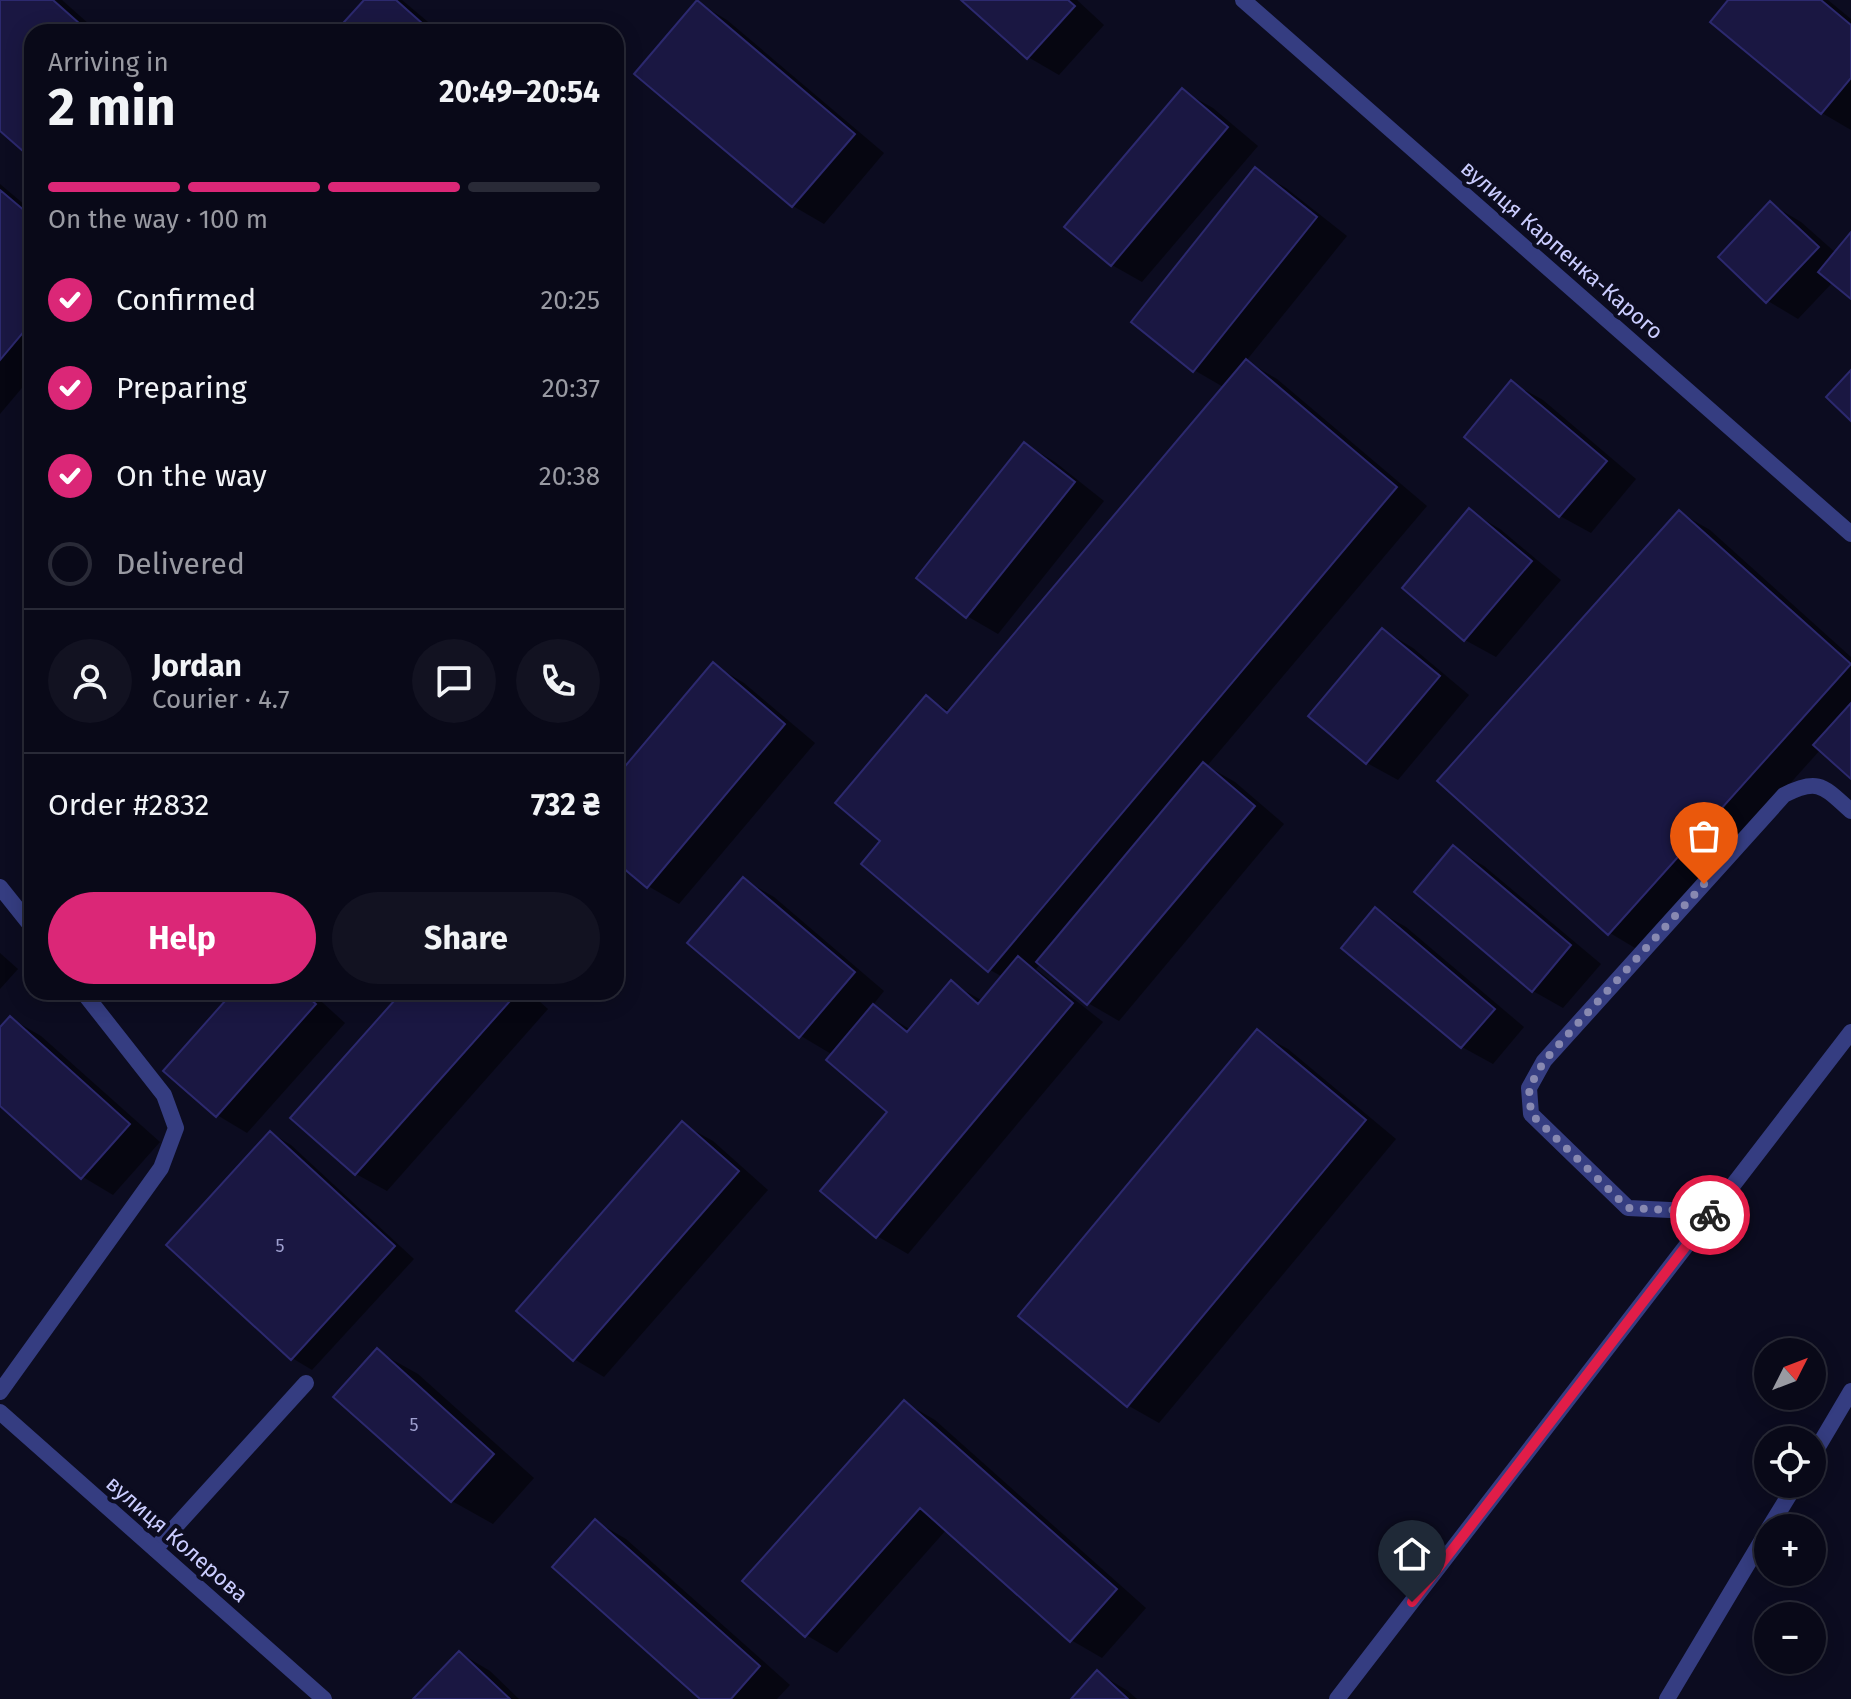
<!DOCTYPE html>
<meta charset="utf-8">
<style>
body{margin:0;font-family:"Fira Sans",sans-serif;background:#121221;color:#f1f3f6;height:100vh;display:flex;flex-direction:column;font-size:30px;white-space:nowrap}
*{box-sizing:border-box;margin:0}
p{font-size:26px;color:#999aa2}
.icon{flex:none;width:44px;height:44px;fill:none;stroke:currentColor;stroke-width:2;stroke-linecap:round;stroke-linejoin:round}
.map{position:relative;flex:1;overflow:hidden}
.drawer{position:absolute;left:24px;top:24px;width:600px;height:976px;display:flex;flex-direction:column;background:#090918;border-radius:24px;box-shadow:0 4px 20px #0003,0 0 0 2px #292a37}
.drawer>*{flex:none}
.needle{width:52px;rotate:48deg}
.buttons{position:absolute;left:1754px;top:1338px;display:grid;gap:16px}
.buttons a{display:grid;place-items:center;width:72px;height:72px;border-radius:50%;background:#090918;box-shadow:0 4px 20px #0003,0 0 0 2px #292a37;font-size:40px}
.pin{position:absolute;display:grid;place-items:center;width:68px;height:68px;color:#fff;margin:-82px -34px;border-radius:50% 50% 50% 0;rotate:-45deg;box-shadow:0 0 8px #0007}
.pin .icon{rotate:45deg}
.courier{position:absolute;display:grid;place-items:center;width:80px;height:80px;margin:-40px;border:6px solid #e11d48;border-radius:50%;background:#fff;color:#222;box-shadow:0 2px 10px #0007}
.overview em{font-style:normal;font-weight:700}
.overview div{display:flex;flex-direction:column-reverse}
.overview{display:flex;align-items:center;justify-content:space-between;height:136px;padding:0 24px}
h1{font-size:52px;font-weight:700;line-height:60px}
.bar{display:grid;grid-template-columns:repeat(4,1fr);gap:12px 8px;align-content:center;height:96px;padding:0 24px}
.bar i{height:10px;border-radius:6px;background:#292a37}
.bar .on{background:#db2777}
.bar p{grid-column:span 4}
.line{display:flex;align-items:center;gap:20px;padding:0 24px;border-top:2px solid #292a37}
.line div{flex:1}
.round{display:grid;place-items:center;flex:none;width:84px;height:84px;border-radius:42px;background:#121221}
ol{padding:0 24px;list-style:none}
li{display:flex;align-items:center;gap:24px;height:88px}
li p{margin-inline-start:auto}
li .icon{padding:8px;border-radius:50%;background:#db2777;color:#fff;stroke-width:4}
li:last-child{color:#999aa2}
li i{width:44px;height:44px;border:4px solid #292a37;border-radius:50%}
.button{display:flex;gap:16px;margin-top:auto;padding:16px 24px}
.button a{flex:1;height:92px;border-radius:48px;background:#db2777;color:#fff;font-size:32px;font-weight:700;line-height:92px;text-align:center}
.button a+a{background:#121221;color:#f1f3f6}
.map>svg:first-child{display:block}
</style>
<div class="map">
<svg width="1851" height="1699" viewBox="0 0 1851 1699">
<rect width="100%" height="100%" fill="#0c0c20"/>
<path fill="#0007" d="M0,0H62L98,32H32V157L0,128Z
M367,0H402L440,32H338Z
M964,0H1077L1104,25L1059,75L1028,57Z
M1731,0H1828L1851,19V130L1822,113L1713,22Z
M697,2L727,20L884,153L824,224L793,206L637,73Z
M1182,91L1213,108L1258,146L1142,282L1112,265Z
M1255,170L1286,188L1347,236L1246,361L1277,379L1427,506L1207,766L1235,782L1284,824L1119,1021L1088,1003L1041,963L1036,969L1103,1022L908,1254L877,1236L890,1112L833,1055L801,1036L690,942L743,879L774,897L884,991L872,1006L911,1030L951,983L983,1001L1003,977L990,970L883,841L926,697L951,712L1225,388L1194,370Z
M0,184L32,211V376L0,414Z
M1771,204L1801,222L1836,253L1851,235V296L1833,282L1798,319L1768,301L1721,257Z
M1512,383L1543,400L1636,479L1591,533L1560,516Z
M1025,444L1055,462L1104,501L998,634L967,616Z
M1469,511L1500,529L1561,580L1496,657L1465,640L1405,588Z
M1679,512L1710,530L1851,657V776L1821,749L1640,951L1610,933L1439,781Z
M1383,630L1413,648L1469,695L1398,780L1367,763Z
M714,665L744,683L815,743L679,904L648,886L616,859V780Z
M1454,848L1484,866L1601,964L1563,1008L1533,991Z
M1376,910L1406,927L1524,1027L1493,1064L1462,1047L1344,947Z
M0,953L18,969L0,989Z
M236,992H311L345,1023L247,1133L217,1115Z
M404,992H529L548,1009L387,1191L356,1174Z
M10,1018L41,1036L160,1142L113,1195L83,1177L0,1103V1030Z
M1257,1032L1288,1049L1396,1139L1159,1423L1129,1406L1021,1316Z
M682,1124L713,1141L768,1190L604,1377L574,1359Z
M271,1133L291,1145L414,1259L312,1370L292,1358Z
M377,1351L418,1374L534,1478L493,1524L452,1501L336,1397Z
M904,1402L935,1420L1146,1608L1102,1658L1071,1640L947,1529L837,1653L806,1635Z
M595,1521L626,1539L790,1685L777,1699H703Z
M460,1653L490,1671L519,1699H416Z
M1098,1673L1128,1691L1137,1699H1073Z"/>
<path fill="#1a1742" stroke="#2c296e" stroke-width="2" d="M0,0H53L89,32H32V159L0,131Z
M364,0H396L432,32H335Z
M697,0L855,134L792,207L634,74Z
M961,0H1068L1075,6L1027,59Z
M1728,0H1821L1851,25V78L1821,114L1710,22Z
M1182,88L1228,127L1111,266L1064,227Z
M1255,167L1317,217L1193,372L1131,322Z
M0,190L32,217V322L0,360Z
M1770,201L1819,247L1766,303L1718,257Z
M1851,232V299L1818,272Z
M1246,359L1397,487L988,972L861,864L880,841L835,803L926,695L947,713Z
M1851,370V421L1826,397Z
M1511,380L1607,461L1559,517L1464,437Z
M1024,442L1075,482L966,618L916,578Z
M1469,508L1532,561L1464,641L1402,588Z
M1679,510L1851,664L1608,935L1437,781Z
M1382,628L1440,676L1366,764L1308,716Z
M713,662L785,724L647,888L616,862V777Z
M1851,703V779L1813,745Z
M1203,762L1255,806L1087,1005L1036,962Z
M1453,845L1571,945L1532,992L1414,892Z
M743,877L855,972L799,1038L687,943Z
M1375,907L1495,1009L1461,1048L1341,948Z
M1018,956L1073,1003L876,1238L820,1191L887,1112L826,1060L873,1004L907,1032L951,980L978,1004Z
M233,992H302L316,1004L216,1117L163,1071Z
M402,992H518L355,1175L290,1118Z
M10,1016L130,1124L81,1179L0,1106V1027Z
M1257,1029L1366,1120L1127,1407L1018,1316Z
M682,1121L739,1171L573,1361L516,1311Z
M270,1131L395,1246L291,1360L166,1245Z
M377,1348L494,1454L451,1502L333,1397Z
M904,1400L1117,1589L1070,1642L920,1508L805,1637L742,1581Z
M595,1519L760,1666L731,1699H700L552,1567Z
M459,1651L510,1699H413Z
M1097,1670L1128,1699H1071Z"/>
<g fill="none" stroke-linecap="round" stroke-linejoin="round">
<path stroke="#353d81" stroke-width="16" d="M0,887L32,927
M1712,1212L1628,1208L1531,1114L1529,1088L1544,1061L1784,795C1819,777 1824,787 1851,811
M0,1392L161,1168L176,1128L164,1095L83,992
M1812,1457L1851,1391
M1769,1528L1796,1484
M155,1549L306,1383
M1337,1699L1851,1032
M1667,1699L1768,1530"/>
<path stroke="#353d81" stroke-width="16" d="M1243,0L1851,534
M0,1412L324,1699"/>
</g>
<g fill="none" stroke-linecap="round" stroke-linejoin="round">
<path stroke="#8889b1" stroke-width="8" stroke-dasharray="0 14.4" d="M1704,884L1544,1061L1529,1088L1531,1114L1628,1208L1712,1212L1710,1215"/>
<path stroke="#e11d48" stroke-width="10" d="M1412,1602L1710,1215"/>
</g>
<g text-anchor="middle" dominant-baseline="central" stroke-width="8" stroke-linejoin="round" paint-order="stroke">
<g font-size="18" fill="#9fa0d0">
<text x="280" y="1246">5</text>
<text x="414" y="1425">5</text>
</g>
<g font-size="22" fill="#cbcdff" stroke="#0c0c20">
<text transform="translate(1562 250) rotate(41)">вулиця Карпенка-Карого</text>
<text transform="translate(177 1539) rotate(41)">вулиця Колерова</text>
</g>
</g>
</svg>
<div class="buttons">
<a><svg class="needle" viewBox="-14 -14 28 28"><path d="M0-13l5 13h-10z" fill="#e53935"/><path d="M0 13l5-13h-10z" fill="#999aa2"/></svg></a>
<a><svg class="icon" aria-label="locate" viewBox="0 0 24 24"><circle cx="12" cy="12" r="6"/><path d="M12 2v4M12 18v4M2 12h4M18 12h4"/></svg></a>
<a>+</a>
<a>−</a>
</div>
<div class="pin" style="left:1704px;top:884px;background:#ea580c"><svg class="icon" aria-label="bag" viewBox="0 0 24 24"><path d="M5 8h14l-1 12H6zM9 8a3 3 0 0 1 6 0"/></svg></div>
<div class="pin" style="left:1412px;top:1602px;background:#1f2937"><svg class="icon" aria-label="home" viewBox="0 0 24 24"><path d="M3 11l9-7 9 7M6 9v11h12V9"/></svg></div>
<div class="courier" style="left:1710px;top:1215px"><svg class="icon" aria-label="bike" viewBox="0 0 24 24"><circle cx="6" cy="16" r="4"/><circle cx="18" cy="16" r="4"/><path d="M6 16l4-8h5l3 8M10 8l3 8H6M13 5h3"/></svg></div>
<section class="drawer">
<div class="overview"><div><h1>2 min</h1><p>Arriving in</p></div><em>20:49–20:54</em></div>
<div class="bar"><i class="on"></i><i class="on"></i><i class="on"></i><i></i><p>On the way · 100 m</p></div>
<ol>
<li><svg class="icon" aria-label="check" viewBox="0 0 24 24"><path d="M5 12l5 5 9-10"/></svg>Confirmed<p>20:25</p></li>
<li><svg class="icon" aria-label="check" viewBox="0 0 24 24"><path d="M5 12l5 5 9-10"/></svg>Preparing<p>20:37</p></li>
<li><svg class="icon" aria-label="check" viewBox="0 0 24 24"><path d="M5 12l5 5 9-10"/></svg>On the way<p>20:38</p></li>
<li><i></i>Delivered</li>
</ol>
<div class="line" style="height:144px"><a class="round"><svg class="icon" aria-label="person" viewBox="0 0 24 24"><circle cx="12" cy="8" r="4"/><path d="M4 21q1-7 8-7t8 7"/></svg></a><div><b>Jordan</b><p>Courier · 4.7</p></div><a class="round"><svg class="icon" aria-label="chat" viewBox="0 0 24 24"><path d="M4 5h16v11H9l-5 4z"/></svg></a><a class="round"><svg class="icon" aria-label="phone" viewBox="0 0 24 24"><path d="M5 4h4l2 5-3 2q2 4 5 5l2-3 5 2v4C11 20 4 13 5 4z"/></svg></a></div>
<div class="line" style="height:104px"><div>Order #2832</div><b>732 ₴</b></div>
<div class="button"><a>Help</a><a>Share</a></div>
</section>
</div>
